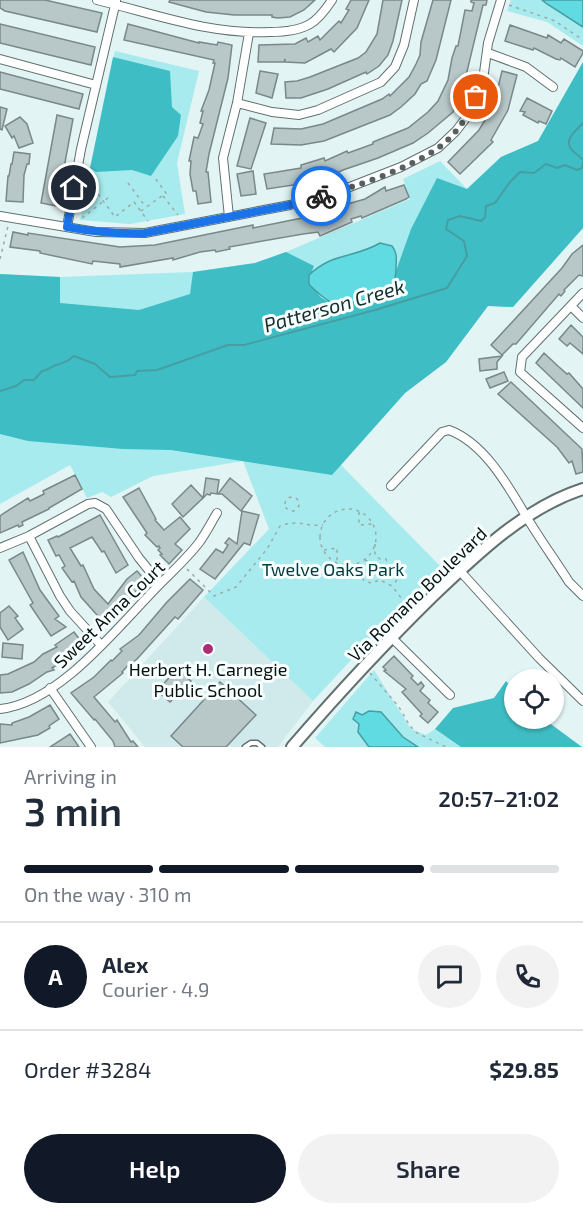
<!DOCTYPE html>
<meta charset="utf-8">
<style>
body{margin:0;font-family:"Exo 2",sans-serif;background:#f2f2f3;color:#1f2937;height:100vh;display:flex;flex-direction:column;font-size:22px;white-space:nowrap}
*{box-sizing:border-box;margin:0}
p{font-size:20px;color:#747a83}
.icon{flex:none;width:33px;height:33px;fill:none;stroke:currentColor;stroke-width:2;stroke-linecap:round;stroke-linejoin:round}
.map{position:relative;height:747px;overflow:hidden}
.details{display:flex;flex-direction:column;background:#fff;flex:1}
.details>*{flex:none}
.fabs{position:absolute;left:504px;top:669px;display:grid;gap:12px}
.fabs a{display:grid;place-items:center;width:60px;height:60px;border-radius:50%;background:#fff;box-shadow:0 2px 4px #0004;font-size:30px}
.pin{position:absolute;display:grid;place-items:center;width:51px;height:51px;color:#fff;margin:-26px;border:3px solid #fff;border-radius:50%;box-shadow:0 2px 6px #0007}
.courier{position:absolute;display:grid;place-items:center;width:60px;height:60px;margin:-30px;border:4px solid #1a73e8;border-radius:50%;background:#fff;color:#222;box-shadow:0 2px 8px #0007}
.headline em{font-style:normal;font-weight:600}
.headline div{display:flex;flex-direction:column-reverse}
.headline{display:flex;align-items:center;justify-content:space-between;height:102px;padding:0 24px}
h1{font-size:39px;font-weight:600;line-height:45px}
.bar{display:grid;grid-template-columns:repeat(4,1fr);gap:9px 6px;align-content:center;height:72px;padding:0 24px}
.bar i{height:8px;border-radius:4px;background:#e0e1e3}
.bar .active{background:#111827}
.bar p{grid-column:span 4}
.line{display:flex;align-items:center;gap:15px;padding:0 24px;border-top:2px solid #e0e1e3}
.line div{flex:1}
.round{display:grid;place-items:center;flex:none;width:63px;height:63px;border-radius:32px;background:#f2f2f3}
.primary-button{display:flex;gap:12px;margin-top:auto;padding:12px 24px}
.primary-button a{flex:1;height:69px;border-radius:36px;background:#111827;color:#fff;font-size:24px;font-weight:600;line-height:69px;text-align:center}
.primary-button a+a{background:#f2f2f3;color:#1f2937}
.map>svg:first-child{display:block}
</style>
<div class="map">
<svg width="583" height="747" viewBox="0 0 583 747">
<rect width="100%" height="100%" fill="#e3f4f4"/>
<path fill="#d0eaeb" d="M204,597L313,701L278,747H145L108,702Z"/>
<path fill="#a8ebee" d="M511,0H583V46L547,22L507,11Z
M115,51L199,71L177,163L185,214L130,224L80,220Z
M583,62V228L513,307L488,306L446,362L405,393L341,465L442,568L408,599L313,701L204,597L269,529L243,461L153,476L111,497L102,492L87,498L70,465L0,504V274L60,277L193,272L255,263L286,252L410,199L403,179L440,161L467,189L501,157L538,141Z
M374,670L411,729L426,735L435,729L461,747H325L315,738Z"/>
<path fill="#3ebec4" d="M113,57L170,71L172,107L181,115L178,136L151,176L132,170L96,172L90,168Z
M583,62V228L513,307L488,306L446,362L405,393L332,475L171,450L123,449L28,441L0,434V274L60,277V303L139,310L190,294L193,272L255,263L286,252L314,266C304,284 326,313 344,299L366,305L381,301L396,271L411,229L437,178L467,189L501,157L538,141Z
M506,681L514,690V718L544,719L582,747H461L435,729L453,708L494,698Z"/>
<path fill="#60dbe1" stroke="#469ea2" stroke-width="1.5" d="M542,0H583V27L547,4Z
M380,243L392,246C398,254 396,259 396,268C396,296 375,298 353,302C347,303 341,305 335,304C329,303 313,289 309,284V275C333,252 355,258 380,243Z
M369,711L381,712L403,737L418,747H369L358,732L359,724L353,719L356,712L362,715Z"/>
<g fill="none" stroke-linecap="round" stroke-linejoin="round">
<path stroke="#469ea2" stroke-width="2" d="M583,123C577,130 564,138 571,149C574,153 580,156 583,160
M0,391L16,386L24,380H34L42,371C49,370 50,367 56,365C65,362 67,362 74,356L95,364L110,377L135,375L137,371L157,370L228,345H244L375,310L447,288L467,256L464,241L446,229L448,220L460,216L481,221L485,217L486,206L495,203L510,182L520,172L534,173L546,164L557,168L565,165L577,170L582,168L583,162"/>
</g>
<path fill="#b8c7c8" stroke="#798888" stroke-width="1.5" d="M0,0H45L102,13L97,32L5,11L0,8Z
M170,0H315L304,10L290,17L278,18L272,17V15H234L206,12L169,2Z
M351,0H369L357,28L334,52L331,49L305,63L285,62V59L284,62H258L259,45L295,44L306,38L308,42L318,36L320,40L339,21L341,23L349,10L346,9Z
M383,0H402L393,41L388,55L379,66L367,74L366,72L328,89L301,98H286L285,82L297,81L310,77L358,58L366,52L377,34Z
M433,0H451L436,60L427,81L421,84L415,94L401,107L390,115L324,141L301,145L271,144L274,128L301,129L323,124L382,99L389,94L390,96L409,77L416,64L420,55L421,42Z
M471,0H487L486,5H483L463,88L453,112L428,133L413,143L378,158L343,170L320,181L267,189L264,174L301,168V165L324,158L325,161L347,151L348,153L373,144V142L408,128L428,112L438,101L448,80L452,58L456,46H458L465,10L472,11L474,3L471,2Z
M0,24L95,47L91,65L0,43Z
M128,24L199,43V42L217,45L218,42L232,45L228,78L209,154L206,172H208L211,202L198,204L196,191H193L190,174L191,161H189L194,137L198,138L203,124L200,123L203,111H201L209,90L215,63H213L214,60L124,40Z
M510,25L547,38L548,35L561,43L564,39L583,51V53L575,67L561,58L560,60L556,59L534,48L533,50L505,41Z
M260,71L278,74L272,98L256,93Z
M502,71L517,75L508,110L491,140L493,142L460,174L448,162L479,130L487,117L496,96Z
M0,72L83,94L79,109L0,89Z
M527,98L552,111L546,124L539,121L538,123L523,115L525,112L520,111Z
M0,107L7,109L2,130L0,129Z
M57,115L73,119L57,206L41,203Z
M20,117L27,124L33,143L19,148L14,136L12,138L5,126Z
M250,118L266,123L251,169L237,166Z
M14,152L30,154L29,164H27L24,175L23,202L6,201L8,176H9L11,164H12Z
M253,171L256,194L241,196L237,174Z
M404,185L409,197L406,199L362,218L361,216L351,219L352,222L320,236L318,232L303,234L229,247L230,249L216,252L215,250L200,252L173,260V258L120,267V264L93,261L92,264L40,253V251L10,247L13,232L28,235V233L120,247L155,245L248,226L253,225V228L312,216V219L331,213L330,211L344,205L365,199L385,187L386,191Z
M583,245V276L579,275L564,290L565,291L561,296L559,294L516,344H513L502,355L491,345L562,268L572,254Z
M571,325L583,337V354L570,343L567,346L559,339Z
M544,353L559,367L567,374L569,373L583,389V408L536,363Z
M502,356L497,362V369L480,371L479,359Z
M504,372L508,381L490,388L486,379Z
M511,382L582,449L583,472L576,474L572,461L569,463L557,447L498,394Z
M75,475L82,489L49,508V509L22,522L23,525L19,527L18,525L0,533V516L4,513L28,498L30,501L44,494L43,491Z
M206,478L219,480L217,494L211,493L210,495L207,494L203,498Z
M230,478L252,496L241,511L222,494H218Z
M191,485L203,498L183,517L172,504Z
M139,488L156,519L155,520L164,530L180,517L190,529L175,544L182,550L169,564L160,555L162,554L158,550L160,548L159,546L157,547L145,535L147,533L123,497Z
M242,511L259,515L250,545L244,543L215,579L200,569L216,549L223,553L228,545L225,543L229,538L237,544Z
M100,515L128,565L116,573L104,551L102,552L92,537L70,548L81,566L83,565L94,589L108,604L127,579L137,571L145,580L124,606L105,624L81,597L74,581L72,582L62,568L65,566L59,555L56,556L48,540L57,536L58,537Z
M23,552L40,590L59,616L55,619L66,627L51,636L30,605L33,603L9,560Z
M190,579L203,590L178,619L175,617L137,659L132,663L131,662L122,672L123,673L94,697L115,722L117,720L131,742L133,741L138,747H115L113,741L95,719L94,720L71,693L94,677L111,660L112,661L122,651L120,649L139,635L167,602Z
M9,606L18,616L15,618L23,629L8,640L0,627V613Z
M74,632L84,645L73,652L75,654L52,668L54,670L47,672L29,684L12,692L0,693V675L8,674L34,662L43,654L57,647L55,645Z
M3,643L23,645L22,659L2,657Z
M394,656L413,676L411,678L418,685L421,682L424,686L420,691L430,700L428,703L438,712L428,723L420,716L422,714L402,692L406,689L384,671L386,670L383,667Z
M177,669L191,681L170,702L157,691Z
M220,682L256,715L226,747H183L171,736Z
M50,705L59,719L49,726L50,728L38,735L0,743V724L12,725V723L29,717Z
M70,734L79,747H50Z"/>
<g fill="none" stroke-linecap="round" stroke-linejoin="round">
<defs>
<path id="lane" d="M245,747L251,743H257L262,747"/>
<path id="street" d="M97,0C155,14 210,35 270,32C284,32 298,31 310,24C319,19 326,9 332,0
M488,53L526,67L553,87
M0,59L96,85
M237,103L272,112L299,115L318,110L381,82L395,67L404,45L414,0
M0,216L96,232L145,233L290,205L342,190L401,167L438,148L456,131L469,114L483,80L488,43L501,0
M229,217L223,158L237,103L249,33
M67,227L81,149L116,1
M583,293L522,357L520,372L583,428
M571,306L583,318
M391,486L442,432L449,430C484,443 507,484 526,516C539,538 555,560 569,582L583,596
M29,536L60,596L70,611L101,645
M0,548L29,536L88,504L95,503L106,509L139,558L160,584
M460,571L539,658L583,701
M391,637L450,695
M50,688L91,747
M0,709C60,703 119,625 160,584C173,571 186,559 198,544C205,535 211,523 217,513"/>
<path id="secondary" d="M292,747C337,695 383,645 432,597C476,555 524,508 583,489"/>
</defs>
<use href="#lane" stroke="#627070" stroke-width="7"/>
<use href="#street" stroke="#627070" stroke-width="10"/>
<use href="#secondary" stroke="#627070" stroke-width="14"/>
<path stroke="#9ba9a9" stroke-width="1.5" stroke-dasharray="3 4.5" stroke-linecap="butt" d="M509,5L555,21L583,40
M85,176L115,217L134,202L148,221
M128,183L145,206
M163,196L178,215
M141,211L166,193L155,178
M82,218L109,197
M0,259L8,226
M285 504a7 7 0 1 1 14 0a7 7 0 1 1-14 0Z
M320 537a28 28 0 1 1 56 0a28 28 0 1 1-56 0Z
M359,512V525L373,524
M375,544V555L380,559H386L389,565L400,571V576L393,585
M324,550L337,548V562
M365,560L377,567L380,580
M357,564L364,581L371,583L380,580L392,586L406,604
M187,569L214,596L236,587L267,549L280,526C300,519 305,527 323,525
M370,673L399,707L410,726L417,733L446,747"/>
<use href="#lane" stroke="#fff" stroke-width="4"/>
<use href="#street" stroke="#fff" stroke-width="8"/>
<use href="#secondary" stroke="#fff" stroke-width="10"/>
</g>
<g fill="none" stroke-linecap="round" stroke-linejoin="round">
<path stroke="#566060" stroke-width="6" stroke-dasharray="0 10.8" d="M321,196C358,186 405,170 437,149C455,136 468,117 476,97"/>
<path stroke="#1a73e8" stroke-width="8" d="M74,188L67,227C94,232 118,234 145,233L290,205L321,196"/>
</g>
<circle fill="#ae2d79" stroke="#f8ffff" stroke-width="2" cx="208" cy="649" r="6"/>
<g text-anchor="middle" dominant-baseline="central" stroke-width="6" stroke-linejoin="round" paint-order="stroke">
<g font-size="18" fill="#003a3d" stroke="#f8ffff">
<text x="333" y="569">Twelve Oaks Park</text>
</g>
<g font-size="18" fill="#0a1010" stroke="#f8ffff">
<text transform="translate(417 594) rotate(-44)">Via Romano Boulevard</text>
<text transform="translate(109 614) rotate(-44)">Sweet Anna Court</text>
</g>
<g font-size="18" fill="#0a1010" stroke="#f8ffff">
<text x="208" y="669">Herbert H. Carnegie<tspan x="208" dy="21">Public School</tspan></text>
</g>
<g font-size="20" font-style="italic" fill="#172d2e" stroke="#f8ffff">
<text transform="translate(334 305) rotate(-16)">Patterson Creek</text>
</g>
</g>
</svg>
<div class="fabs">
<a><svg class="icon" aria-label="locate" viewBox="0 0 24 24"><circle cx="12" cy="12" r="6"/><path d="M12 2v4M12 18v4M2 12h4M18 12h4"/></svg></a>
</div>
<div class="pin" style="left:476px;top:97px;background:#ea580c"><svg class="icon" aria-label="bag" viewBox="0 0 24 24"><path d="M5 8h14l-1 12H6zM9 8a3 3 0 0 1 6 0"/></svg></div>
<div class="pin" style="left:74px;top:188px;background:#1f2937"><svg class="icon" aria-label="home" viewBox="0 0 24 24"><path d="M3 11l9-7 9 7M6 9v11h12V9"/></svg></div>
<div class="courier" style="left:321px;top:196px"><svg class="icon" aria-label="bike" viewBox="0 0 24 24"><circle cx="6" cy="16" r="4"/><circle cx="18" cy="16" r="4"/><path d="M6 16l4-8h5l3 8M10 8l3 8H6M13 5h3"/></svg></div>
</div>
<section class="details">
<div class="headline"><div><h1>3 min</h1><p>Arriving in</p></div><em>20:57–21:02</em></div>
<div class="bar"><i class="active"></i><i class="active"></i><i class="active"></i><i></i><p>On the way · 310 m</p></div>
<div class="line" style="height:108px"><b class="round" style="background:#111827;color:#fff">A</b><div><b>Alex</b><p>Courier · 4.9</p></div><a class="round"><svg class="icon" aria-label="chat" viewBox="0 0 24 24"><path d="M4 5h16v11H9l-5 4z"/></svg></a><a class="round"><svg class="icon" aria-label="phone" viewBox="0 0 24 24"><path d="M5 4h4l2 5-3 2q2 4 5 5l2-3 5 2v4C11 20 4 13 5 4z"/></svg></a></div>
<div class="line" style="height:78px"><div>Order #3284</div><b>$29.85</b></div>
<div class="primary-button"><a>Help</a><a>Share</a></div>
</section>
